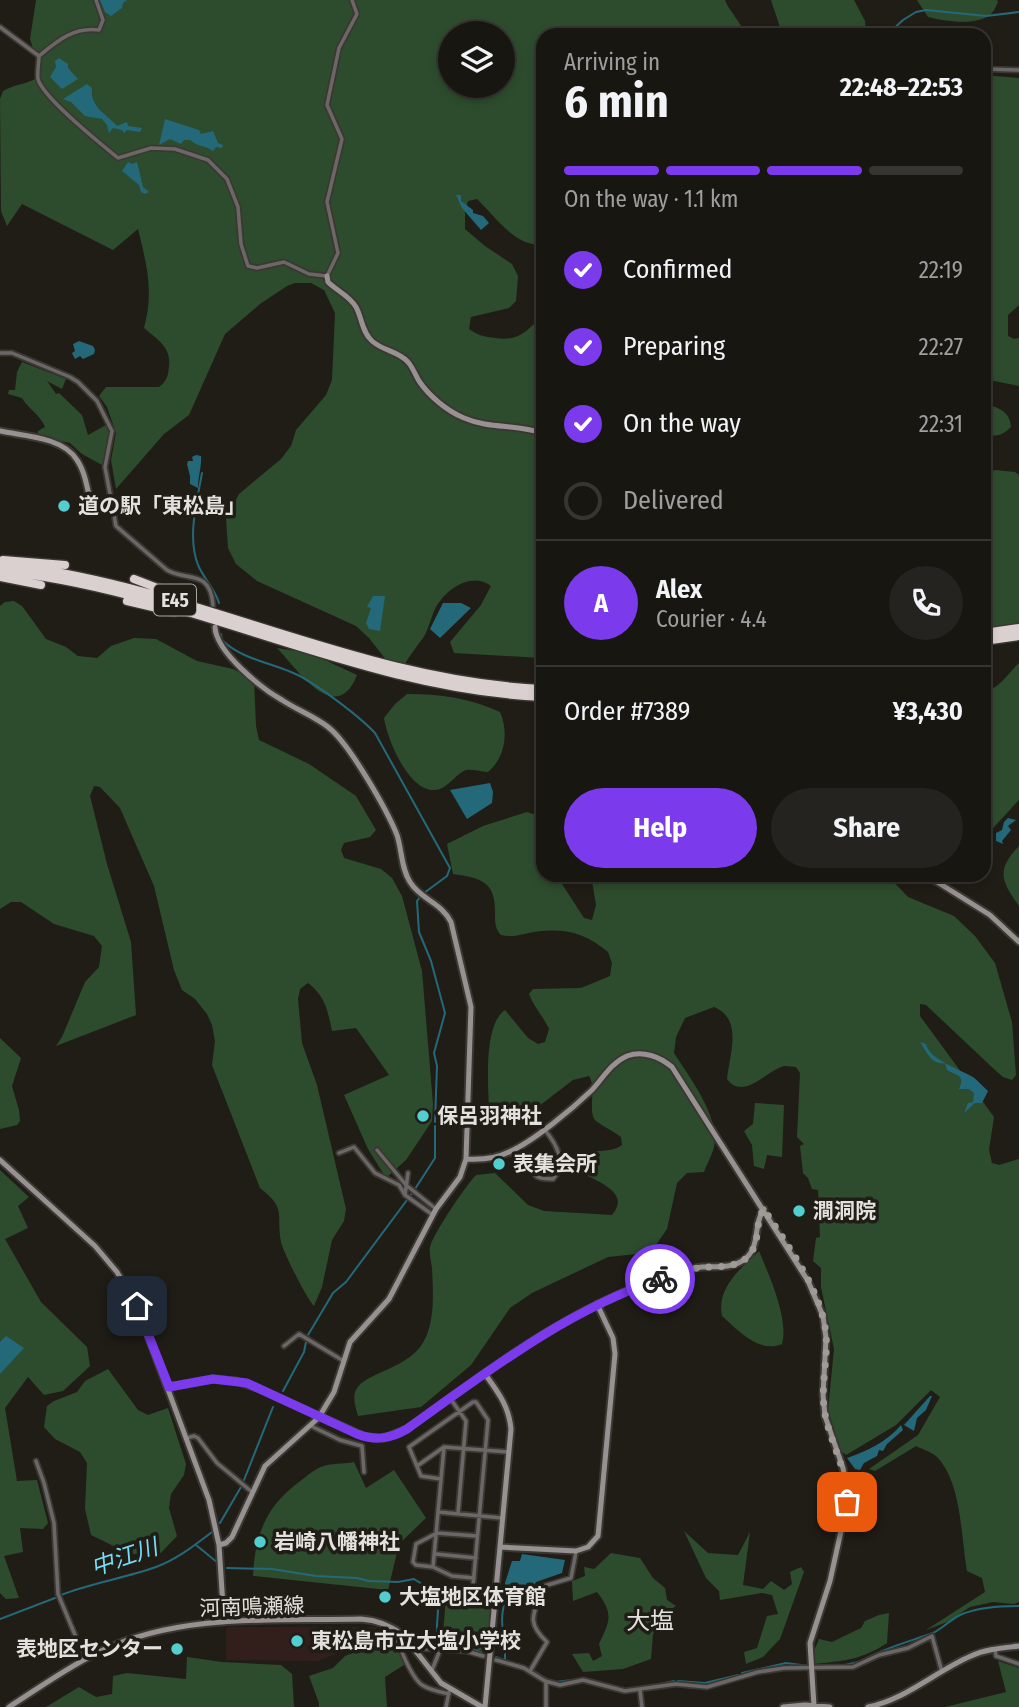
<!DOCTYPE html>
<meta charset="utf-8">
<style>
body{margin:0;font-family:"Fira Sans Condensed","Noto Sans JP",sans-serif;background:#25231f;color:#f1f3f6;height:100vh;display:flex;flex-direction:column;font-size:26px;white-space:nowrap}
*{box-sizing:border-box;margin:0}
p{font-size:23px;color:#9f9f9f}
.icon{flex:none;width:38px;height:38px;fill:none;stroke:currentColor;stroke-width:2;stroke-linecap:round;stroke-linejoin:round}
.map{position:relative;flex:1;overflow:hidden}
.sheet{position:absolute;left:536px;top:28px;width:455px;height:854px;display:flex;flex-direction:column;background:#181611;border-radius:21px;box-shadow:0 4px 10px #0003,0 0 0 2px #363531}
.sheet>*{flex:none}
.controls{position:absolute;left:438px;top:21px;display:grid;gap:14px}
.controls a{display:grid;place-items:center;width:77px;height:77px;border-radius:50%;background:#181611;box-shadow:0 4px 10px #0003,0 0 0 2px #363531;font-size:35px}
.pin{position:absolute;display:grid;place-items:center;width:60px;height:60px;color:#fff;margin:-30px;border-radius:14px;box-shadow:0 4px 10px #0006}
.courier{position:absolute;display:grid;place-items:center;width:70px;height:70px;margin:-35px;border:5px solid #7c3aed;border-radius:50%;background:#fff;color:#222;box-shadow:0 2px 9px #0007}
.overview em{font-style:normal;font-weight:700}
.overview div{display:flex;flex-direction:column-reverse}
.overview{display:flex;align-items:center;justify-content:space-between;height:119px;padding:0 28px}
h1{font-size:46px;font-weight:700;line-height:52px}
.bar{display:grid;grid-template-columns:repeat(4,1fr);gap:10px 7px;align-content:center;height:84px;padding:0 28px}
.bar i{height:9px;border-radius:5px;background:#363531}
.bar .selected{background:#7c3aed}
.bar p{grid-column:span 4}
.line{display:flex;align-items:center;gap:18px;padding:0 28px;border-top:2px solid #363531}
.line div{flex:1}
.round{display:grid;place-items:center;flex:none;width:74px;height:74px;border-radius:37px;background:#25231f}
ol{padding:0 28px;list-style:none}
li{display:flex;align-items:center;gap:21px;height:77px}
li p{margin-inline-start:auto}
li .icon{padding:7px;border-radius:50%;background:#7c3aed;color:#fff;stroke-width:4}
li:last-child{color:#9f9f9f}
li i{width:38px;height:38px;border:4px solid #363531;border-radius:50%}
.primary-button{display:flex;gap:14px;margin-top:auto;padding:14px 28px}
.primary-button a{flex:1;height:80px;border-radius:42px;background:#7c3aed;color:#fff;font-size:28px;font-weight:700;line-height:80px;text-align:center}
.primary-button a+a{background:#25231f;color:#f1f3f6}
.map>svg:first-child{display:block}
</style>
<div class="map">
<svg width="1019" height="1707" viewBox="0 0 1019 1707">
<rect width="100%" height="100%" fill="#201d17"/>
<path fill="#321f1c" d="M226,1627H376V1637L318,1661L226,1660Z"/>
<path fill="#2d4c2d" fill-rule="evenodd" d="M36,0H725C730,13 741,21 745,35H542V244C516,248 495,216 477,199L468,201L465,212V229L485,246L512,264L518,276L516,301L509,308L471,317L469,329C477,335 485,337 495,338C518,342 528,331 542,315V658L454,653L450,642L481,605L491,586C472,571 446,589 436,607C431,616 429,629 423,638C414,650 405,662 398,675L369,638L356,626L257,581L236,564L228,548L226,518L239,494L281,459L291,446L296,430L326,395L332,380L335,313L324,290L311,283H295L287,286L260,304L225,334L189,415L164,434L116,489L111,460L116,433L107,407L99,396L106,387H159C167,381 168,376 169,366C171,347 158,340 144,328C154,291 147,266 138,229L113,250L22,204L7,226L1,211L0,99L3,91C15,84 29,84 40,76V69L30,39ZM450,33H502V86H450Z
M771,0H854L865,21L866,35H786L780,27Z
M917,0H997L998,2C996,5 995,10 992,13C978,27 945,21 928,17Z
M984,75L1019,78V305L1008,315V336L1014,339L1019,338V386L984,379Z
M22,362L66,379L62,389L47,381L56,394L59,393L82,415L88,435L106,425L110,436L102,465L82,454L70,443L38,436V431L45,427C40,414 29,410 22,398L8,394L9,390H15L17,372Z
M984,403C997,408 1010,410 1011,427C1002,436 996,437 984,434Z
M995,470L1015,472L1019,475V633L984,636V473Z
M14,601L22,606L46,639L66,647L78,656L97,658L111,646L134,638L156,639L197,661L233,669L254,680L256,726L259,740L309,764L356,796L376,830L370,837L344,843L341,850L344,858L381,869L392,878L402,896L422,971L433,1104L432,1121L406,1160L386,1178L368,1149L344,1095L389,1075L356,1028L332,1031C328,1011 325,996 308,983L300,989L298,999L302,1043L317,1085L346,1209L344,1221L332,1240L322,1287L314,1306C307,1299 283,1252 281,1242C276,1213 287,1209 260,1188L212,1065L215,1041L212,1025L207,1014L195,999L182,990L174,970L154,886L120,808L100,787L94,786L90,796L107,864L131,942L136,1015L56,1046L62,1037L85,982L99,967L102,946L94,936L54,924L21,902H11L0,909V606L5,602Z
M277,648L310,653L357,675C336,728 297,669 277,648Z
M1019,663V800L984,838V691C1001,688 1007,674 1019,663Z
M407,694C440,694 470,698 500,712C509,732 505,758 488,772C481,772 473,769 466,770C457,773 450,785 440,789C411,799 387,739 384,718L395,704Z
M527,812L542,817V875H559L562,884L584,918L592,920L596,905L591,875H887L908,897L954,916L975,936L995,963L1012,1022L1016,1075L1012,1080L1003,1077L995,1070L926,1005L920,1004V1016L994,1117L989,1150L992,1163L999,1165L1019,1159V1602L1014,1604L993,1602L970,1607L947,1622L926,1630L985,1592L982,1578L967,1571C961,1538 962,1481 936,1456C931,1452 922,1449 916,1446L875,1471L869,1469L918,1435L940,1397L931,1390L896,1425L846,1455L841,1451L828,1410L834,1349L821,1287V1268L813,1261L816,1238L820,1237L818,1190L812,1189L808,1178L803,1173L800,1146L804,1144L797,1137L800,1073L796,1067C794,1067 786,1066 784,1066C766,1071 743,1101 727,1079C730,1053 743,1019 714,1007L685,1018L676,1037L674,1053C689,1077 720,1116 714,1147C712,1155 707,1164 704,1172L687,1173L677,1183L667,1229L656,1245L646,1253L608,1257L532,1293L510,1308L471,1365L421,1407L358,1416C356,1408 352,1398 356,1390C365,1371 412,1370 426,1337C435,1316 433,1290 432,1268C431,1261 429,1253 430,1247C433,1234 466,1185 476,1175L495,1173L528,1205L544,1211L612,1215C634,1189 588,1180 573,1167L575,1153C589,1149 611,1154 622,1145L621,1137C613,1131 604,1127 596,1121C587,1114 597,1087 589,1076L573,1080L539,1106L502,1128L489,1115C489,1090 482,1026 505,1010L528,1038L538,1044L545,1042L549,1029C543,1016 534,1007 529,994L533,989L581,988L610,976L612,963L608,952C583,932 566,928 534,932C522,934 513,938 501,935C495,929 495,922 495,914C496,881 481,878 453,874L447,844L483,826Z
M1019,846V906C1001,881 996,870 1019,846Z
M0,1038L21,1058L12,1086L19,1110L20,1121L17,1125L0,1129Z
M755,1103L784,1105L782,1157L767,1155L764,1169L754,1166L752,1145L744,1131L753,1124Z
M0,1170L29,1197L18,1206L28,1228L5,1239L41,1302L87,1347L90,1366L63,1391L44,1395L28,1377L5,1408L17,1481L37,1480L48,1523L43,1529L20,1528L23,1552L4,1556L19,1598L6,1599L0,1593Z
M759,1251C769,1275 789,1319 782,1344C759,1354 738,1330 722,1316C716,1288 741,1268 759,1251Z
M108,1369L138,1410L148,1415L168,1408L186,1464L184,1475L171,1494L169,1508L177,1536L157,1557L128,1553L91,1535L85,1509L87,1463L80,1452L55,1439L44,1427L47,1406L54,1401L77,1392L85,1381Z
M354,1462L366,1488L394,1470L426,1518L399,1544L388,1590L253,1576C255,1536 265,1507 299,1482C306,1477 313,1470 321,1467C330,1463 344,1464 354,1462Z
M684,1531L708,1553L738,1555L750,1532L743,1585L763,1589L771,1581L784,1590L792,1584L790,1572L801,1567L804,1572L780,1639L763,1657L746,1664L744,1652L757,1648L767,1616L778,1614L772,1595L762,1593L720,1600L719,1591L706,1578Z
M611,1553L640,1558L653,1578L665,1588L667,1600L676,1606L665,1613L666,1625L653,1634L651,1659L623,1669L583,1672L572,1654L589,1653L593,1661L602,1656L599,1644C610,1621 614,1614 597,1592L573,1601L572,1581L585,1576L584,1567L594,1569Z
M446,1597L492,1603L486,1651L442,1646Z
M889,1613L887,1643C861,1660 844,1661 813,1664L812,1656L819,1639L832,1642L861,1628L865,1621L879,1615Z
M389,1635L402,1651L404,1665L385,1677L387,1707H319V1703L309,1676L333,1668L345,1656L363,1649L381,1636Z
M187,1657L222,1662L281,1665L292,1674L294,1707H46L79,1687L96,1697L112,1694L113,1676L127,1673L186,1679Z
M998,1661L1019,1668V1707H945L1006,1692Z"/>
<path fill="#246979" d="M100,0H127L123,3L122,8L111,16L105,12Z
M59,58L68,64V68L78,79L62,89L50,77L56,67L55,61Z
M87,84L92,88C90,107 105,113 117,126L127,122L128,126L142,128L140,132L127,130L124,133L122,130L113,128L109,133L107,125L102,119L85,116L71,102L63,99Z
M165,119L199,130L201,134L213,131L218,143L223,145L222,148L216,147L213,151C205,145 198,147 190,140H184L181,144L170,139L159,145Z
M128,162L132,164L137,162L143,187L149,192L145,194L141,192L139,185L122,171Z
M456,195H461V201L473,210V213L483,216L489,223L481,230L462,208Z
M79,341L93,346L95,350L94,354L83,359L80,356L75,359L72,353L75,351L73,344Z
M196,455L201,456C202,465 198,477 198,488L190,484V476L187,464L188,461H193L192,457Z
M373,596H385L380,631L369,629L366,623L371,608L367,607Z
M443,603H461L471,608L440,638L430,629Z
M490,783L493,792L492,803L467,819L450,790Z
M1008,818L1016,820L1008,826L1011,830L1002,841L1003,844L996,841V833L1002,830L1004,822Z
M920,1042L926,1044C930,1060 957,1068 971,1076C978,1080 982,1086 988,1091L982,1103H975L964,1113L968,1103L973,1102L974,1093L969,1089H959C966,1074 955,1075 947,1070L945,1063C931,1065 927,1052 920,1042Z
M6,1336L24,1348L0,1374V1342Z
M930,1396H932L926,1410L917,1418L914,1431L904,1425Z
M901,1425L903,1430L887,1444L883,1451L879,1450L877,1456L864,1463L860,1470L855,1469L847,1458C867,1451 887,1442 901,1425Z
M522,1554L565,1560L562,1573L536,1582L521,1608L505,1606V1583L512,1561H520Z"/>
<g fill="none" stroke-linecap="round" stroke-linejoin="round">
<path stroke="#246979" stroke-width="2" d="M887,35L903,20L916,12L926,10L986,16L1019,12
M202,473C197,502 187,537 198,565C204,579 215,589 219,603
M221,634L222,640C240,658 267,662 291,672C312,680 359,716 375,733L450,868L447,876L424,893
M420,897L417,901L419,932L431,961L445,1013L434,1053L437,1066L435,1122
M415,1189L435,1158V1126
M410,1196L412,1193
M308,1335L333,1293L346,1282L407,1200
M283,1391L304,1352L306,1342
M244,1480L273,1407
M220,1523L241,1487
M196,1545L218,1563
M227,1568L272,1569L316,1576L357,1578L369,1581L398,1582L414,1579C452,1601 432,1610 438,1644L441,1646L467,1647L483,1653
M61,1595C92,1583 125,1578 156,1567C176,1560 195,1545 212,1532
M0,1619L55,1598
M496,1657L518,1665
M867,1658C888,1647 911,1641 933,1633C943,1628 950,1620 960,1615C978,1607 1000,1606 1019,1606
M505,1660C506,1640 498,1620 505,1603
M841,1666L862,1661
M534,1671L547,1679
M742,1673L786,1663L809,1666
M678,1681L705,1683L738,1675
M555,1682L581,1679
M651,1686L674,1681"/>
<defs>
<path id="street" d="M96,0L103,20L99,30C73,27 57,41 39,56C39,63 37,72 38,79C43,98 101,144 118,158L151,148L175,149L208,160L227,179L238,207L241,244L248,266L257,268L284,262L309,274L327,276L338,253L327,202L342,139L327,105L339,48L357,14L352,0
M0,27L39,56
M984,69L1019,70
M0,353H12L70,377L78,382L97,401L112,431L105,467L116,526L167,570C188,582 210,569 213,605
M377,1150L406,1185L436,1209
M511,1152L516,1158L526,1161C535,1176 534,1179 553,1179C567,1163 557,1145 545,1130
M339,1153L354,1147L375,1173L399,1185L405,1195L433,1215
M405,1195L408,1173
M284,1346L299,1334L342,1360
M450,1398L466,1421L458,1513
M311,1426L340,1440L362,1446L364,1472
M187,1438L194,1436L198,1438L217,1463L252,1492
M36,1461L44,1483L54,1523L58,1594L85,1659
M417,1466L444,1447
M441,1479L421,1476L409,1447L473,1402H476L488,1420L472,1597L474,1599L495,1601
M438,1512L502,1518
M436,1554L476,1558
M433,1567L416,1565L413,1562L416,1544L437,1533L477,1536
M474,1578L452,1576L433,1567L444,1447L508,1452
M396,1629C395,1641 412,1678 422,1685C430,1690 440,1692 449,1694
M415,1648L466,1651L483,1656
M995,1649L996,1656L1019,1664
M496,1660L524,1668L545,1681L560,1685L583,1680L625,1691L676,1684L707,1687L758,1672L784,1668L853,1667L879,1655L908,1648L932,1636L942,1672
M432,1670L440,1650
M530,1671L547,1642C524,1621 535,1612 544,1586L571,1578L576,1552
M546,1681V1707
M640,1690L642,1707
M446,1707L449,1692"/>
<path id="secondary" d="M327,276L328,282C337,291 350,296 356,307C362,318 362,332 372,341C383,351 398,351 408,362C413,368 415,374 419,381C429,396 447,411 464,418C489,429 517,424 542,433
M0,431C24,436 63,437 77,460C86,473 88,493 92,509
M215,627C216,652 261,688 282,700C297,710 314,716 328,727C349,743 387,810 397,835C402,850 401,868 410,882C420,899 442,903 451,922L471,1007L466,1159L460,1177L436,1209L389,1299L350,1342L334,1392L322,1412
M926,875L990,915L1019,942
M466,1159C481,1160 495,1159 509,1152C534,1141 572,1109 592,1090C603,1078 611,1063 627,1056C643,1050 660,1057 672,1067L808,1281L823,1316L826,1338L823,1395L825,1416L843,1468L847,1492L845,1513L830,1581L810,1643L814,1706
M0,1160L95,1246L117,1272L137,1306L209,1500L219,1545L224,1622
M485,1374C498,1392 509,1406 511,1429L485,1707
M169,1387L213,1379L236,1381L257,1388L366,1437L384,1438L407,1429C479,1377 550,1322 634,1288C653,1280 674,1272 695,1268C710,1265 728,1270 742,1261C762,1249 752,1225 764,1209
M219,1545L226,1543L232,1537L265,1466L316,1420
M500,1547L576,1551L588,1547L598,1536L615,1354L613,1338L597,1304
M9,1707C39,1688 69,1666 101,1651C181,1613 274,1621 361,1619C377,1620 390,1625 403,1635L441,1683L482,1707
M783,1707L805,1705L830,1707
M868,1707C905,1700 936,1671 971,1656C986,1649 1003,1648 1019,1646"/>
<path id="highway" d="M3,560L65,565
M0,564C188,583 352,680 542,689
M0,571C187,590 354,688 542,697
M0,577L41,585
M134,579L186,599
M127,601L174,612
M984,633L1019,628
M984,641L1019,636"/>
</defs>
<use href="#street" stroke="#3b3833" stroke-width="7"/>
<use href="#secondary" stroke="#3b3833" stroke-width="9"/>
<use href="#highway" stroke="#3b3833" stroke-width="11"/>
<use href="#street" stroke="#6b6767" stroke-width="3.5"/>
<use href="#secondary" stroke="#989191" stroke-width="5"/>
<use href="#highway" stroke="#dbd0d0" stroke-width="8"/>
</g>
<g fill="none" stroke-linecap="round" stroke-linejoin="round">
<path stroke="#9f9c98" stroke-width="7" stroke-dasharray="0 12.6" d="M660,1279C672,1275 685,1270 697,1268C717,1265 740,1271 752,1251C760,1238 755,1221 764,1209C788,1247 821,1288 826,1334C828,1361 820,1387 825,1414C831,1445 848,1470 847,1502"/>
<path stroke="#7c3aed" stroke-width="9" d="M137,1306L169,1387L213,1379L247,1383L357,1434C375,1441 390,1439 407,1429C487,1372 565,1311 660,1279"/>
</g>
<g fill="#52cdd0" stroke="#201d17" stroke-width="2.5">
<circle cx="64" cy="506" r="7"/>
<circle cx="423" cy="1116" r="7"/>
<circle cx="499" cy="1164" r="7"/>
<circle cx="799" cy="1211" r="7"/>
<circle cx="260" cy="1542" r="7"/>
<circle cx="385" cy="1597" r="7"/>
<circle cx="297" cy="1641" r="7"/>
<circle cx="177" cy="1649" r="7"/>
</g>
<g text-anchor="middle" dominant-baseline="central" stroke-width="7" stroke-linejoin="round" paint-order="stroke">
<rect fill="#201d17" stroke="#a8a6a2" stroke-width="2" x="154" y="584.5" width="42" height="31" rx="5"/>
<g font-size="19" font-weight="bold" fill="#e3e1dd">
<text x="175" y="600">E45</text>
</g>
<g font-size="21" font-weight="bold" fill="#e3e1dd" stroke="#201d17" text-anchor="start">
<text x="78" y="506">道の駅「東松島」</text>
<text x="437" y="1116">保呂羽神社</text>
<text x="513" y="1164">表集会所</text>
<text x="813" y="1211">澗洞院</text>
<text x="274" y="1542">岩崎八幡神社</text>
<text x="399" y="1597">大塩地区体育館</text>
<text x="311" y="1641">東松島市立大塩小学校</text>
<text x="163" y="1649" text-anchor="end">表地区センター</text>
</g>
<g font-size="21" fill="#e3e1dd" stroke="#201d17">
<text transform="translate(252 1607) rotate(-2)">河南鳴瀬線</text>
</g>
<g font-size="23" font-style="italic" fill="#77def7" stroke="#201d17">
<text transform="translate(124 1557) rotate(-19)">中江川</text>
</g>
<g font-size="24" fill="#e3e1dd" stroke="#201d17">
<text x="650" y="1621">大塩</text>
</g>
</g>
</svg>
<div class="controls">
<a><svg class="icon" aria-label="layers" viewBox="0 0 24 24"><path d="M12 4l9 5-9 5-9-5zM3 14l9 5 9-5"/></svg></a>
</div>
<div class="pin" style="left:847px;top:1502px;background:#ea580c"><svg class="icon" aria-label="bag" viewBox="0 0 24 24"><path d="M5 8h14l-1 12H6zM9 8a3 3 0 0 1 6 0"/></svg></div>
<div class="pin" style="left:137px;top:1306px;background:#1f2937"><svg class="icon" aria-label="home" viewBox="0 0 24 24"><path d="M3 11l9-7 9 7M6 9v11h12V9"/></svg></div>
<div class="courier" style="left:660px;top:1279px"><svg class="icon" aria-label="bike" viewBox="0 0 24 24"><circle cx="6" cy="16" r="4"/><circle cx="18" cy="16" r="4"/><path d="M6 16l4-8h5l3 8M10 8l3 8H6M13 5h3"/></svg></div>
<section class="sheet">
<div class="overview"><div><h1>6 min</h1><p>Arriving in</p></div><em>22:48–22:53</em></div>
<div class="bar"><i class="selected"></i><i class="selected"></i><i class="selected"></i><i></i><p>On the way · 1.1 km</p></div>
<ol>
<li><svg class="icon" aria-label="check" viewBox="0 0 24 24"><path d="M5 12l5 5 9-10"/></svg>Confirmed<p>22:19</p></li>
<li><svg class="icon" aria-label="check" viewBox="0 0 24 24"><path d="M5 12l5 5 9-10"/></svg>Preparing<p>22:27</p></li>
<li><svg class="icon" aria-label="check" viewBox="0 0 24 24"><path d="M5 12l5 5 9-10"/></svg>On the way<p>22:31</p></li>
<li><i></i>Delivered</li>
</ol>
<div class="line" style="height:126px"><b class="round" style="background:#7c3aed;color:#fff">A</b><div><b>Alex</b><p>Courier · 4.4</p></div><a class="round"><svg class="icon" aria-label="phone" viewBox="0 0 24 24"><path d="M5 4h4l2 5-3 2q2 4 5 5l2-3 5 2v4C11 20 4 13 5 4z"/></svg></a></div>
<div class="line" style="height:91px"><div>Order #7389</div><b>¥3,430</b></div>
<div class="primary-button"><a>Help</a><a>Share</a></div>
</section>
</div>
